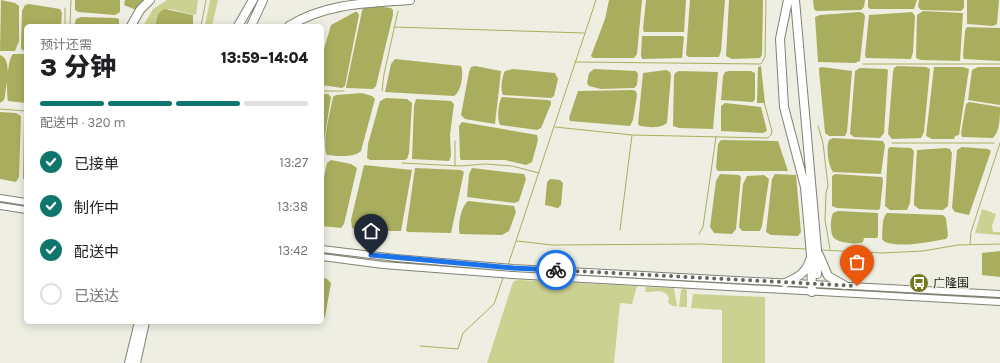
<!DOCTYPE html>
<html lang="zh">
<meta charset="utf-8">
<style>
body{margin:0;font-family:Karla,"Noto Sans SC",sans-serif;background:#f6f6f6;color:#202124;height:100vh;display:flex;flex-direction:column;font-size:15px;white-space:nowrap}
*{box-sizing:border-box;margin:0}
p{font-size:13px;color:#757577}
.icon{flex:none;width:22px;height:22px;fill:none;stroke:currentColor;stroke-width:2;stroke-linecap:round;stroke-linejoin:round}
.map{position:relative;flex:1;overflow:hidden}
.side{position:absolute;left:24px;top:24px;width:300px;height:300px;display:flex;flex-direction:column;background:#fff;border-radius:6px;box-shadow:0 2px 10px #0003}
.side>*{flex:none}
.pin{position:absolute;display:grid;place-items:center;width:34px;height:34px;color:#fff;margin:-41px -17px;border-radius:50% 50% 50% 0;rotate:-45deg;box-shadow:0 0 4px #0007}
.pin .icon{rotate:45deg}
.courier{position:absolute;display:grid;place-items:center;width:40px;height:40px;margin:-20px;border:3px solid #1a73e8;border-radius:50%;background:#fff;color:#222;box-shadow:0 1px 5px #0007}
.summary em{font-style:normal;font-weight:800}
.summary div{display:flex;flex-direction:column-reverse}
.summary{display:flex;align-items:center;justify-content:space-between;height:68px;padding:0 16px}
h1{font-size:26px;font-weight:800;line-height:30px}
.bar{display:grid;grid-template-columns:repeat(4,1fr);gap:6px 4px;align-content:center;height:48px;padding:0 16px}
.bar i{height:5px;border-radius:3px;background:#e0e0e0}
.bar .active{background:#0f766e}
.bar p{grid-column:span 4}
ol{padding:0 16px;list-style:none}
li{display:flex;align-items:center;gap:12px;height:44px}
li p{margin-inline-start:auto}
li .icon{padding:4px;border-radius:50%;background:#0f766e;color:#fff;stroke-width:4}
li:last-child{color:#757577}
li i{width:22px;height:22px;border:2px solid #e0e0e0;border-radius:50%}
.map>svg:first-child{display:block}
</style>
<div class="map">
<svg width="1000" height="363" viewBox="0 0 1000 363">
<rect width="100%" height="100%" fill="#eeefe2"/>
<path fill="#cbd190" d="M167,0H198L196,15L169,9L158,14L155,26H143L153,9Z
M210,0H218L212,26H205Z
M982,209L996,214L992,226L993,232H1000V235L975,233Z
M518,280L637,286L632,304L620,303L614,363H487L512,285L514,281Z
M646,287L674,288L677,306H673L668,303L669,298C665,288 654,292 645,292Z
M684,288L687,290V307H679L681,290Z
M693,294L765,297V363H722V310L691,308Z"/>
<path fill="#a9ae5e" d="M1,0L15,3L19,6V41L15,51H0Z
M75,0H120V12L115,15L78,12L75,10Z
M125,0H147L136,10L124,5Z
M609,0H642L637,54L634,58H593L591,56L605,19Z
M646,0H686L684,32H644L643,29Z
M690,0H725L721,51L719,57H689L686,55Z
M729,0H763L762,55L760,58L732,59L726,56Z
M813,0H865L864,7L861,10L816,11L814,9Z
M868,0H917L914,9H870L868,7Z
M919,0H964V8L961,11L921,10L918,7Z
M967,0H999L997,24L993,26L967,24Z
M29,4L60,9L62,13L61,26H26V52L21,49V47L22,11L25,5Z
M367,5L391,8L393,10V15L376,86L373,89L347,88L346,87L362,11L363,7Z
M164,9L193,15V26H155L158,14Z
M923,11L963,13L960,61L921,60L916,58L917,15Z
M355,12H357L359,15L345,86L342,88L322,85V56L331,25Z
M859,12L863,13L865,16L860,61L855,63L818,62L815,17L820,15Z
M912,12L915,16L913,52L911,59L866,58L865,55L869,15Z
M81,17L116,18L119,19V26H74L76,19Z
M967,27L1000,28V61L964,59L963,56L965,31Z
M642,36H682L684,37L682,58L642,59L641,55Z
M13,54H26V103L8,101C6,93 7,60 13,54Z
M0,55C13,59 6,85 5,96L4,100L0,103Z
M395,59L461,66C464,74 461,92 454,96L385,92L391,64Z
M475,66L501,71L495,124L465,119L461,115L469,72L471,67Z
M761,66L765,103H757L758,67Z
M897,66L926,67L930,69L924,132L921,138L892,139L888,134L893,72L894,68Z
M822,67L852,71L847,132L845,136H829L825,133L819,71V68Z
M934,67H963L969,69L959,135L955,136L954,139H932L926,136Z
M978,67H1000V105L968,100L972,70Z
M860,68L886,69L888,70L884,133L880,138L854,137L850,134L855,71Z
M513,69L555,73L558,79L554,96L551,98L503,95C500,89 502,77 505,71Z
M594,69L636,71L638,74L637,85L634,88L601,89L589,86L587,83L589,73Z
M666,70L670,72L671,75L667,123C660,129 648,127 640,126L638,124L643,73Z
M679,71L718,72L713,129L679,128L673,126L674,76L675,73Z
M729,71H751L755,73V99L753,102L721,100L723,76L725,72Z
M632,90L636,91L637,95L633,120L630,126L570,121L569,118L578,91Z
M362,93L372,96L375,99L361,151C354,158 337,156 327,155C321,146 331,109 333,97L336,95Z
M322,94H328L331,97L322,154Z
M502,97L547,100L551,101V104L541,128L537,130L500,125C497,119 498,103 502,97Z
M386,98L407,99L412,103L409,153L407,159L404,160H370L367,158L368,144L380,101Z
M416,99L451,101L454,104L450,135L451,156L449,161L412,159L414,106Z
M969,102L1000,107C1000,118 1000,131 993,138L962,137L961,133L966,104Z
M725,103L761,107L767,131L763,133L721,131V106Z
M0,112L16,113L21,116L19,177L16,182L0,179Z
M25,114H26V183L23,178L24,115Z
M462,122L537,135L538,140L532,162L526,165L505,160H461L460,158L459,126Z
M833,138L883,141L885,145L881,174L833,172C828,166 826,147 829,140Z
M721,140L778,141L788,171H718L716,168L718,144Z
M890,147L911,148L914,151L910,203L907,210H890L885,206L888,149Z
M962,147L988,149L991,151L969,215L955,212L952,208L957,150Z
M946,148L950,149L952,153L948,206L943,210L919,209L914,205V201L917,150Z
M331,160L351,164L357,168L344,224L341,228L322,226V187L327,163Z
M364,165L412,170L401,231H360L352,228L351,220Z
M415,168L461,170L464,172L451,233L408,232L406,231Z
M472,168L524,174L526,179L519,201L515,203L467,197L469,174Z
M720,174L739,175L741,177L736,229L732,234L714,233L710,227L716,181Z
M775,174L796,175L801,232L798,236L771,235L766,232L772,179Z
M835,174L882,177L883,180L880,209L877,210L837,208L832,206V176Z
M747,176L764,175L769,179L762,226L760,231H742L739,227L743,184Z
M550,179L560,180L563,183L561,205L558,208L545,205L547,182Z
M468,201L514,206L516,212L509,231L502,235L460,234C457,227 461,206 468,201Z
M838,211L878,213V236L877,238H864L863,242C857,245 839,243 834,238C830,234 830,219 833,213Z
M887,213L943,215L946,218L948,236L946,239C928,242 903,248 885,242L882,239C883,231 881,219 887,213Z
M1000,251V277L982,275V253Z
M322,277L327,279L331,283L325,317L322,322Z"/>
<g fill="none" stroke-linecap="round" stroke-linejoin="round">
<path stroke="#a9ae5e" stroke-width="1" d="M65,26V8
M70,26L71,0
M201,26L206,0
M394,27L584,33
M575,62L761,64L765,57L766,0
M863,64H1000
M322,91H344
M382,91L384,74L398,11
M0,109L26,111
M818,126L823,143L828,186L826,193L825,220L830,249
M555,127L632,135L768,138L771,135L772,131L764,102
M892,143H994
M402,163L460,166L485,164L512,166L539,173
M455,166V141
M322,167L323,161
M620,230L632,135
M699,234L703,227L716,137
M517,241L552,245L701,244L806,249
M970,244L971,232L1000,143
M821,250L882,253L923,251L958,245L1000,244
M508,265L596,0
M420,346L458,349L463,333L494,304L503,278"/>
<defs>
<path id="secondary" d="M0,198L26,202
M0,206L26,210
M322,249L396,258L513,268L1000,294
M322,257L383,265L512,275L1000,302"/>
<path id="motorway" d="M788,0L780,39L784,107L805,187L811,255L812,292
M795,0L817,250V274
M131,26L140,10L150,0
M238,26L253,0
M251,26L263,0
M289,26C326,3 368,3 410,0
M819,255L828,276L844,285
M785,283C797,278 806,273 810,260
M129,363L139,322
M136,363L145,322"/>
</defs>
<use href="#secondary" stroke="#818276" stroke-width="8"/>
<use href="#motorway" stroke="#818276" stroke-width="10"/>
<use href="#secondary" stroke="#fff" stroke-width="6"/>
<use href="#motorway" stroke="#fff" stroke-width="8"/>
</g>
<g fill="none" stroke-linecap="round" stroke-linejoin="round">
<path stroke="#66675f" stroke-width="4" stroke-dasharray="0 7.2" d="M556,270L857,286"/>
<path stroke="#1a73e8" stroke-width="5" d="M371,255L513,268L556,270"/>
</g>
<defs>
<symbol id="bus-disc" viewBox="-11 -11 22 22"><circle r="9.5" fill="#72761e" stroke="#eeefe2"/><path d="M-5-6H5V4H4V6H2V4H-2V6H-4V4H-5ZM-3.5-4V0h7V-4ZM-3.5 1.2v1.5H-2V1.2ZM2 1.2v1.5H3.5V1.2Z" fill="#fff"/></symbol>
</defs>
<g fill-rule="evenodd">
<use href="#bus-disc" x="908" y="272" width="22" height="22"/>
</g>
<g text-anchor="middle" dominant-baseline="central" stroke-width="3" stroke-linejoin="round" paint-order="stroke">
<g font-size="12" fill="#1d1e19" stroke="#eeefe2" text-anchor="start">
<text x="933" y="283">广隆围</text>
</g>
</g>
</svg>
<div class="pin" style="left:857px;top:286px;background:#ea580c"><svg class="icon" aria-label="bag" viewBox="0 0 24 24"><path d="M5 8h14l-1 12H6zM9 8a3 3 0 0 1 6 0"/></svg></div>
<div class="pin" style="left:371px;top:255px;background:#1f2937"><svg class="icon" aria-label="home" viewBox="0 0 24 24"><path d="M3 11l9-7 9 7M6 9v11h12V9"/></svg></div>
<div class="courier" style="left:556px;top:270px"><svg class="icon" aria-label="bike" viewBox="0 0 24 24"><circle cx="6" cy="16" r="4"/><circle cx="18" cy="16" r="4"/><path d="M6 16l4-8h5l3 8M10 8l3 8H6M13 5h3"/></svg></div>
<section class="side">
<div class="summary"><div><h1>3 分钟</h1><p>预计还需</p></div><em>13:59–14:04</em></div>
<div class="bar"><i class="active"></i><i class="active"></i><i class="active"></i><i></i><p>配送中 · 320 m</p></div>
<ol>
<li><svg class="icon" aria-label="check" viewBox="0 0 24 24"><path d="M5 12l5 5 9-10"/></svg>已接单<p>13:27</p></li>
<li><svg class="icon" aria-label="check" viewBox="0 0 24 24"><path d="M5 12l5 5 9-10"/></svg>制作中<p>13:38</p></li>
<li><svg class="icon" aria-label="check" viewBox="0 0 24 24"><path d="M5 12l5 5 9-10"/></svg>配送中<p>13:42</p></li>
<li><i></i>已送达</li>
</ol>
</section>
</div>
